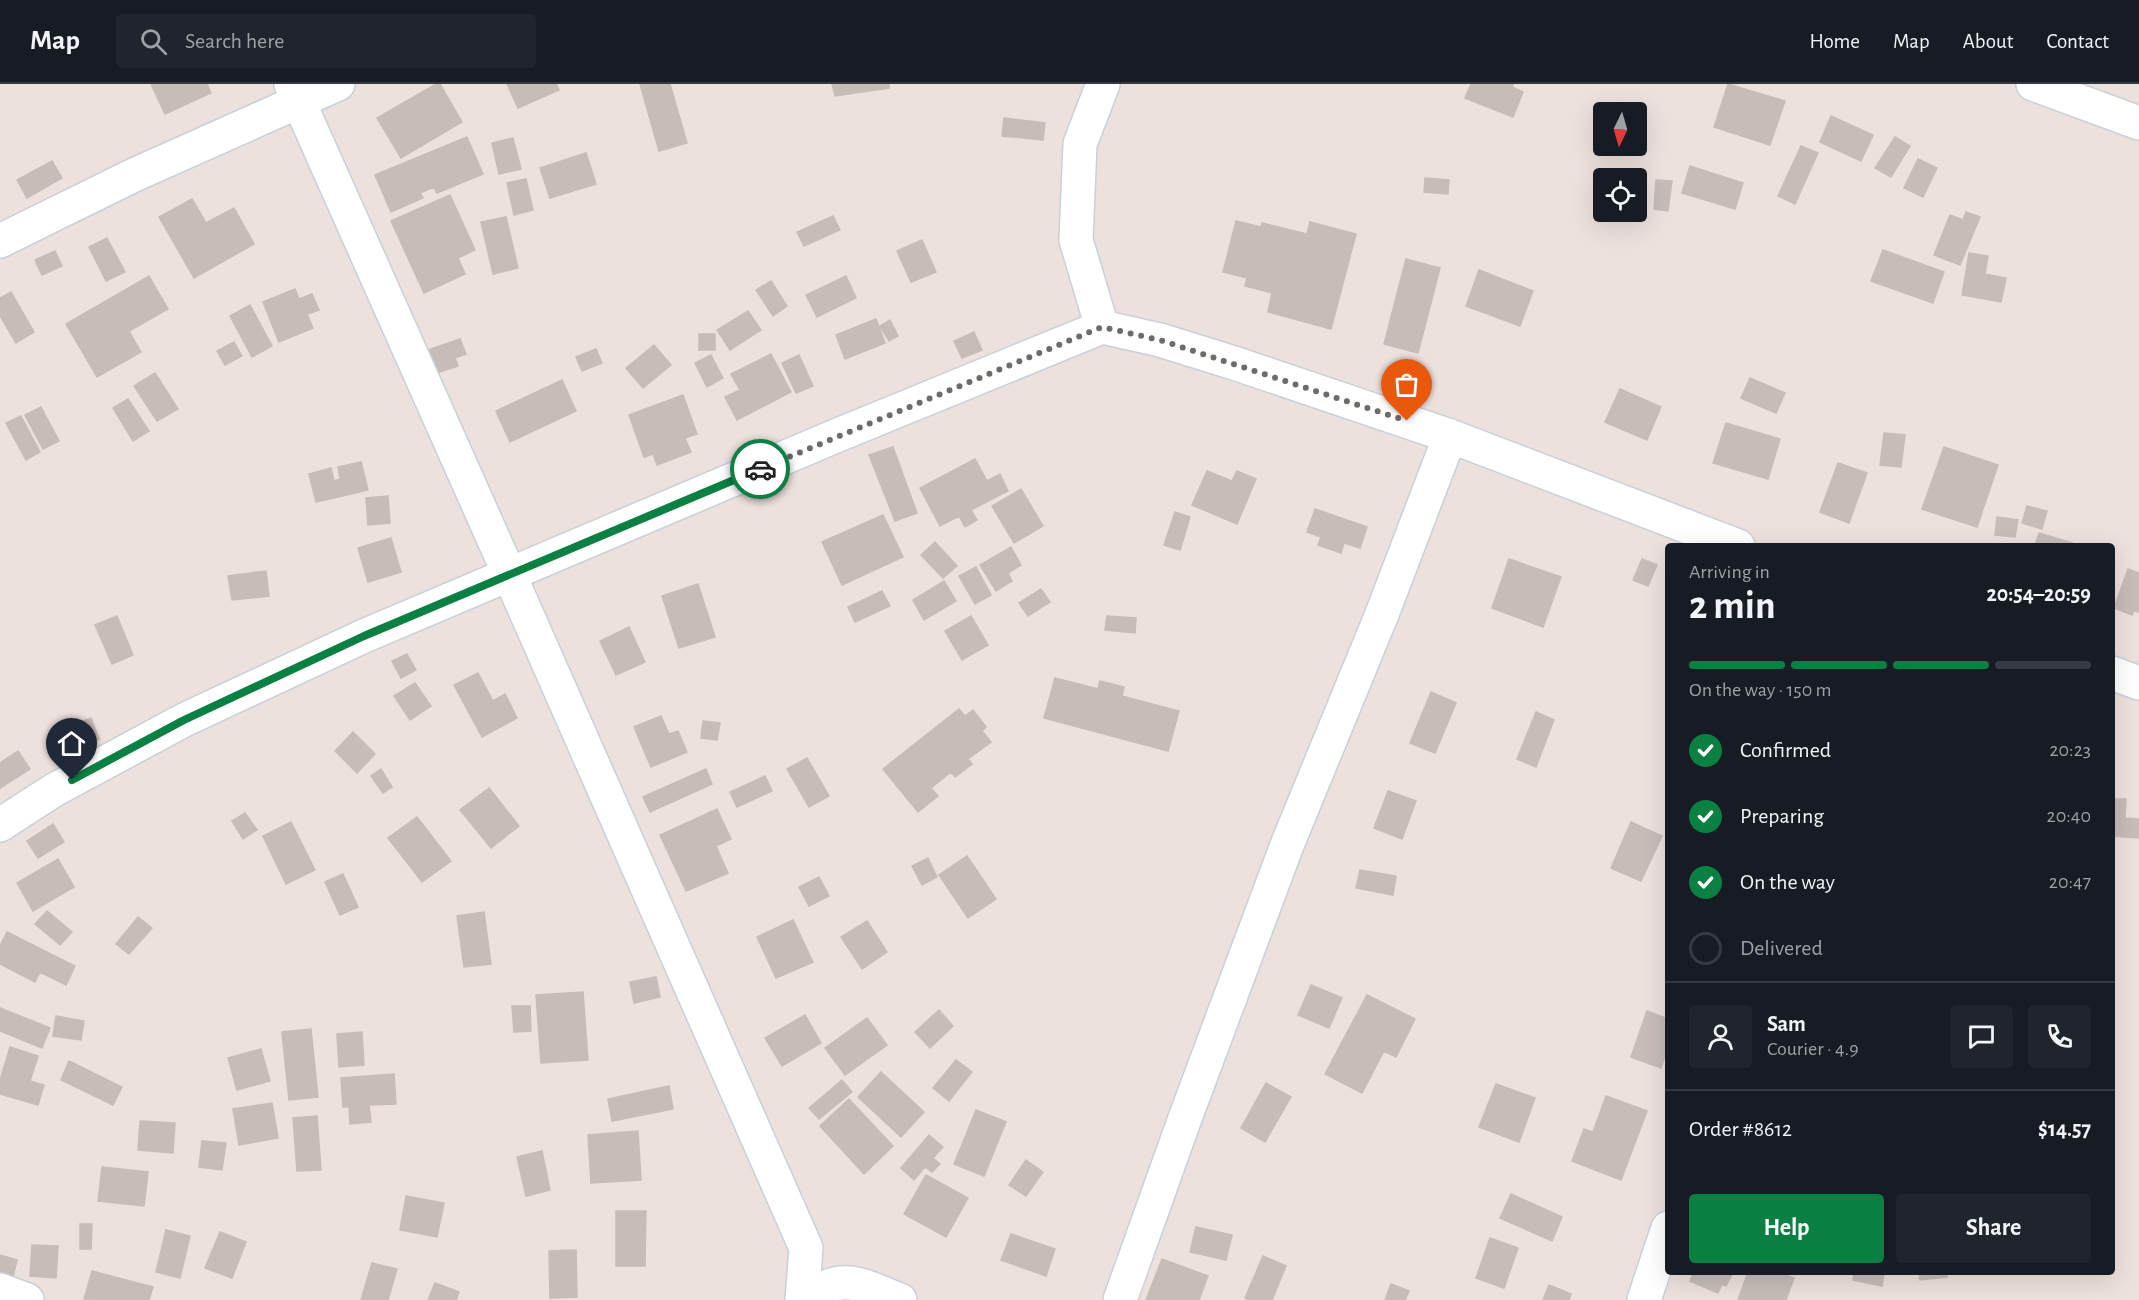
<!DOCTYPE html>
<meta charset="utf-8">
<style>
body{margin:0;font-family:"Alegreya Sans",sans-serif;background:#20242c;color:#f1f3f6;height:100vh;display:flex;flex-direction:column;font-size:22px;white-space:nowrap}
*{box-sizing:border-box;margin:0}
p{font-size:20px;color:#9ea1a6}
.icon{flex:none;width:33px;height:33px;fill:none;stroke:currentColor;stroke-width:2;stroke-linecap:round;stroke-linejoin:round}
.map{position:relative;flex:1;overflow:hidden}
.sheet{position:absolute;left:1665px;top:459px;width:450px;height:732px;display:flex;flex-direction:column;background:#171b24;border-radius:6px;box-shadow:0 6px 24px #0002}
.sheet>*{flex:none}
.needle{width:39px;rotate:185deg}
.controls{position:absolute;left:1593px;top:18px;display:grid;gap:12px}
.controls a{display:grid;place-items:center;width:54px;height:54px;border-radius:6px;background:#171b24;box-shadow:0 6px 24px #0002;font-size:30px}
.pin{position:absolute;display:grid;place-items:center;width:51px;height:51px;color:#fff;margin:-62px -26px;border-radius:50% 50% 50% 0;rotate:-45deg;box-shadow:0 0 6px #0007}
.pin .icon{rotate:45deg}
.courier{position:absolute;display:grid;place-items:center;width:60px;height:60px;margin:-30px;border:4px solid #0b8043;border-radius:50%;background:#fff;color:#222;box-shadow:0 2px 8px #0007}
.overview em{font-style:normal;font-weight:700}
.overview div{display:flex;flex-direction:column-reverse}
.overview{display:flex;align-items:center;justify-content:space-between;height:102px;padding:0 24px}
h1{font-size:39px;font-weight:700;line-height:45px}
.bar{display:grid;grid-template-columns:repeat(4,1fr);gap:9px 6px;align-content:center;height:72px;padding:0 24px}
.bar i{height:8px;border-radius:4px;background:#363941}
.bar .selected{background:#0b8043}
.bar p{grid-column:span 4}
.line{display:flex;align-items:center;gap:15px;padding:0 24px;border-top:2px solid #363941}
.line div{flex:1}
.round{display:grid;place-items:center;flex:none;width:63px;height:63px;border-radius:6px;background:#20242c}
ol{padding:0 24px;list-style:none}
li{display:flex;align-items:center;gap:18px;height:66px}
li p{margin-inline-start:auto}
li .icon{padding:6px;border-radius:50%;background:#0b8043;color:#fff;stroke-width:4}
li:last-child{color:#9ea1a6}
li i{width:33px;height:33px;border:3px solid #363941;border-radius:50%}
.cta{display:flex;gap:12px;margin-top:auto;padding:12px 24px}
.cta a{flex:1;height:69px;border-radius:6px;background:#0b8043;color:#fff;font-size:24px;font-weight:700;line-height:69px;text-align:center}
.cta a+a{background:#20242c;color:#f1f3f6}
header{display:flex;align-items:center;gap:36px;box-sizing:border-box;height:84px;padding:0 30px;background:#171b24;border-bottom:2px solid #363941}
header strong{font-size:28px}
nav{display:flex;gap:33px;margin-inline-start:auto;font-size:21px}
.search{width:420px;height:54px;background:#20242c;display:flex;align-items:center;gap:15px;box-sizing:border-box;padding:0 21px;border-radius:6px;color:#9ea1a6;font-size:22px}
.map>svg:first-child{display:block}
</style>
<header>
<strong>Map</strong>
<div class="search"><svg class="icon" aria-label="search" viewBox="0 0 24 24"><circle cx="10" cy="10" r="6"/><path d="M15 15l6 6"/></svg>Search here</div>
<nav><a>Home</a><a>Map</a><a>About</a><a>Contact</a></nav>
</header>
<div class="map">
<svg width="2139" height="1216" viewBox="0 0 2139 1216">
<rect width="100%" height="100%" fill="#ede1dd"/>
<path fill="#c6bdb9" stroke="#c9bcb7" stroke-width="1.5" d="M151,0H207L211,9L165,30Z
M436,0H440L462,38L401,74L377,34Z
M507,0H556L559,6L518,24Z
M640,0H670L687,59L659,67Z
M832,0H889V4L835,12Z
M1471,0H1513L1512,3L1523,8L1513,33L1465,14Z
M1728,0L1785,17L1770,61L1714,43Z
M1831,32L1873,51L1861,77L1820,58Z
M1004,34L1045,39L1043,56L1002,52Z
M467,53L483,90L437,109L434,103L420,109L423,114L391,128L375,91Z
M1895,53L1910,62L1891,93L1875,84Z
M513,54L521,85L499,90L492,59Z
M1801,62L1818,69L1795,120L1778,112Z
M586,69L596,100L550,114L540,84Z
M1918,75L1937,84L1923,113L1904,104Z
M52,77L62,94L27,114L17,96Z
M1690,82L1743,99L1735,125L1682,109Z
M1425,94L1449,96L1448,110L1424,108Z
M526,95L533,126L514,131L507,99Z
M1656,96L1672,97L1668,127L1654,125Z
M450,111L475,166L458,174L465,190L424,209L391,137Z
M192,115L206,139L234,124L254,160L194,194L159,133Z
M1966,128L1980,133L1960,181L1934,171L1950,131L1963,136Z
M833,132L840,146L804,162L797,148Z
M506,133L518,184L493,190L481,138Z
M1236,137L1261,143L1262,139L1307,150L1310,138L1356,150L1331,245L1268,228L1272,209L1245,202L1247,194L1223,188Z
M107,154L125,188L106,197L89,163Z
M922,156L936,188L911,198L897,167Z
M1883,166L1944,188L1933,219L1871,197Z
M55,167L62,182L42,191L35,176Z
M1969,169L1988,172L1985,190L2006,194L2001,218L1962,211Z
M1406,175L1440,184L1418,269L1384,260Z
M1479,186L1533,207L1520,242L1466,222Z
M149,192L168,225L129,247L141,268L97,293L66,240Z
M846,192L856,214L817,233L806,211Z
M771,197L787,222L773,232L756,206Z
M295,205L299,215L312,210L319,226L307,230L313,244L279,258L263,218Z
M11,208L34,248L16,259L0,232V214Z
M250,221L272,262L252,273L230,232Z
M748,227L761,246L730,266L717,246Z
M876,235L885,259L845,275L836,251Z
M890,236L898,252L889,257L880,242Z
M974,248L982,266L962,274L954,257Z
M699,250H715V266H699Z
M460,255L466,270L455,274L458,282L436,289L428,266Z
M234,258L242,272L225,281L217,267Z
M654,261L671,281L643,304L626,284Z
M596,265L602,279L582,287L576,273Z
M771,270L791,308L737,336L725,313L740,306L731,290Z
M711,271L723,294L707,303L695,279Z
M799,271L813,302L796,309L782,279Z
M155,289L178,325L157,337L134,302Z
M1750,294L1785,309L1776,329L1741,314Z
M562,296L576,327L510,358L496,327Z
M1620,305L1661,323L1647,356L1605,338Z
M683,311L697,350L685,354L691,368L657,381L653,370L644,373L629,331Z
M128,315L149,347L133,357L113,324Z
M41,323L59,357L43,365L25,331Z
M21,332L40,368L26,376L6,339Z
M1726,339L1780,355L1768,395L1713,379Z
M1884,349L1905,351L1901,383L1880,381Z
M893,363L917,429L895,437L869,371Z
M1944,363L1998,381L1977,443L1922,425Z
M975,375L987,397L1000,390L1008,407L971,426L977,436L965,443L959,432L940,442L920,404Z
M361,378L368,406L316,418L309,390L331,384L334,397L340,395L338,383Z
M1838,379L1867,389L1849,439L1820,428Z
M1207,387L1232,397L1237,387L1256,395L1237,440L1192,421Z
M1021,405L1043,442L1014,459L992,422Z
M388,412L390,439L368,441L366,414Z
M2027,422L2047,427L2042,445L2022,439Z
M1315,425L1367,443L1360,464L1344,459L1341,469L1318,461L1321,453L1307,448Z
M1175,428L1190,433L1180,466L1164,461Z
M883,431L903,473L842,501L822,458Z
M1997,433L2018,436L2015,453L1995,451Z
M2039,449L2082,462H2035Z
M391,454L401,488L368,498L358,464Z
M935,458L957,482L943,494L921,471Z
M1011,463L1021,481L1008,489L1012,497L996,507L980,481Z
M1509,475L1561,493L1543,543L1492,524Z
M1642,475L1657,481L1648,502L1633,496Z
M976,483L991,511L975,520L959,492Z
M2128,485L2139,489V528L2134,527L2132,531L2114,524Z
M266,487L269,512L232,516L228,492Z
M944,497L956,517L924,536L913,516Z
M698,500L715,553L679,564L662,512Z
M1041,505L1050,518L1028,532L1019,519Z
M882,507L890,522L855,538L848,523Z
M117,532L133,571L112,580L95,541Z
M971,532L988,561L962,576L945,547Z
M1107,532L1136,534L1135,549L1105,546Z
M629,543L645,578L616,591L600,557Z
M407,570L416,586L401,594L392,577Z
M478,589L493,617L505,610L517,634L482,653L454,601Z
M1055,594L1098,605L1100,597L1124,603L1122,612L1179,627L1168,667L1044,634Z
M415,599L431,622L410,636L394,612Z
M1431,608L1456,619L1435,669L1410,659Z
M959,625L965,632L973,626L986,643L982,647L991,658L968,675L972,680L955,693L951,688L931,704L938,712L918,728L883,685Z
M1536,628L1554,636L1536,683L1517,675Z
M661,632L669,650L678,647L687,668L651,683L634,643Z
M91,634L99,655L59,670L51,649Z
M703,637L720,639L717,656L701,654Z
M353,648L375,670L357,689L335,667Z
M18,667L30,685L0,704V679Z
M807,674L829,712L809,723L787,685Z
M381,685L392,703L383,709L371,692Z
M706,685L712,700L650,728L643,713Z
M765,692L772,707L737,723L730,708Z
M489,704L519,742L491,764L460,726Z
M1388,707L1416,717L1402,755L1374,744Z
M2112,715H2126L2125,734L2139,735V754L2112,752Z
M717,725L731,755L716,762L728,789L686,807L660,751Z
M245,729L257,746L243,755L232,737Z
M417,733L451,777L422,798L388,754Z
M291,738L315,786L286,800L263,752Z
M1631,738L1662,752L1641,797L1611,784Z
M53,740L64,758L38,774L27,757Z
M967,772L996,815L968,834L939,791Z
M928,774L937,793L922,801L912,782Z
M58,775L74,803L33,827L17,799Z
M1360,786L1396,792L1393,811L1356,804Z
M343,790L358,823L340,831L325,798Z
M819,793L829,812L809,822L799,803Z
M47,827L72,848L60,861L35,840Z
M484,828L491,880L464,883L457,832Z
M138,833L152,844L129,870L116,860Z
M793,836L813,878L776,894L757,853Z
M867,837L887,868L862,885L841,853Z
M7,848L75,882L66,901L40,888L35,898L0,880V862Z
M656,893L660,913L634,919L630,898Z
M1311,901L1342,914L1329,944L1298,931Z
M583,908L588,976L541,979L536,911Z
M1367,911L1415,935L1396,973L1384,967L1362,1009L1325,990Z
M512,922H530L531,947L514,948Z
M0,924L50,944L42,964L0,947Z
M939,926L953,942L930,964L915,948Z
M1647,927L1668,935V963L1661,984L1631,973Z
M805,931L821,959L782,982L765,954Z
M56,932L84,937L81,956L53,952Z
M867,934L887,961L845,991L825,964Z
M311,945L318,1013L289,1016L282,948Z
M362,948L364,981L339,983L337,950Z
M10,963L38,972L30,997L44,1001L38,1021L0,1010V996Z
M261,965L270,997L237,1006L228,974Z
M956,976L972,988L949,1017L933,1004Z
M69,977L122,1003L113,1021L61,996Z
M881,988L924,1028L901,1053L858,1013Z
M394,990L396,1020L369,1021L371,1038L350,1040L349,1023H343L341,994Z
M842,996L852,1008L819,1035L809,1024Z
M1266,999L1291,1013L1265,1058L1241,1044Z
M1496,1000L1535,1014L1519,1058L1479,1043Z
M669,1002L673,1025L612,1037L608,1015Z
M1606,1012L1647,1027L1621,1096L1572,1077L1584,1045L1593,1048Z
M849,1015L893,1062L864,1090L820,1042Z
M272,1019L278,1054L239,1061L233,1025Z
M976,1026L1006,1038L984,1092L954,1080Z
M317,1032L321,1086L297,1087L293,1034Z
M140,1037L175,1039L173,1069L138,1066Z
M638,1047L641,1096L591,1099L588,1051Z
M929,1051L943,1063L933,1074L940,1080L932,1088L925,1083L914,1096L901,1084Z
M202,1057L226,1059L222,1086L199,1083Z
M542,1067L550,1106L526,1112L517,1073Z
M1026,1076L1043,1088L1026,1112L1009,1101Z
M102,1083L148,1088L144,1122L98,1117Z
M926,1091L968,1114L946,1153L904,1130Z
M1511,1110L1562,1133L1552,1157L1500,1134Z
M406,1112L444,1119L437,1153L400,1146Z
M616,1127H646L645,1182H616Z
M80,1140H92L91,1165H80Z
M1196,1143L1232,1151L1226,1176L1190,1168Z
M166,1146L190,1152L180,1194L156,1188Z
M220,1148L246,1158L232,1194L205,1184Z
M1011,1150L1055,1165L1046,1192L1001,1176Z
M1490,1154L1518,1164L1504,1204L1476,1194Z
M32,1161L58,1162L56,1194L30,1192Z
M576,1166L577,1213L550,1214L549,1167Z
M0,1171L17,1176L13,1193L0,1190Z
M1263,1172L1286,1182L1272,1216H1251L1245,1214Z
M1162,1175L1208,1192L1199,1216H1146Z
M372,1179L397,1185L388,1216H361Z
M92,1187L153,1203L149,1216L84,1215Z
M1694,1188H1733L1726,1202L1722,1200L1718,1209L1690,1197Z
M1748,1188H1778L1794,1194L1786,1216H1738Z
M1854,1188H1884L1882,1202L1853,1196Z
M1919,1188H1947V1193L1920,1196Z
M435,1199L459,1208L456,1216H428Z
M1391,1200L1409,1207L1405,1216H1385Z
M1549,1201L1571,1210L1569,1216H1543Z"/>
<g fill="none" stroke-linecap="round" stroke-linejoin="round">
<defs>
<path id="minor" d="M291,0L510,492L806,1164L802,1216
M2033,0L2139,39
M0,157L134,91L338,0
M1102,243L1076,156L1080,60L1103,0
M2112,589L2139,599
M0,741L54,706L184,636L364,552L838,351L1102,243L1160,256L1234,279L1450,352L1738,462
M0,1206L27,1216
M810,1216C838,1184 868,1204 900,1216
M1120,1216L1184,1037L1287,761L1382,530L1450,352
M1644,1216L1668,1144"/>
</defs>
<use href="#minor" stroke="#c8d0d9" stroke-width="36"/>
<use href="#minor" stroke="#fff" stroke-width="33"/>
</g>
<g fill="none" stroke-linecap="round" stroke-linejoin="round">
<path stroke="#6f6b69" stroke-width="6" stroke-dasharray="0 10.8" d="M760,385L1102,243L1160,256L1407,337"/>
<path stroke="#0b8043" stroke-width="8" d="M72,696L184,636L364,552L760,385"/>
</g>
</svg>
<div class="controls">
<a><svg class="needle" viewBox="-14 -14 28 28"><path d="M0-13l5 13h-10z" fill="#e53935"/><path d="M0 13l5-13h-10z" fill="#9ea1a6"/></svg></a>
<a><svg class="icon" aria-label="locate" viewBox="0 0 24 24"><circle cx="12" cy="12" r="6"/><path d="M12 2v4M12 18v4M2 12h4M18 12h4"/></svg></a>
</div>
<div class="pin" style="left:1407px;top:337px;background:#ea580c"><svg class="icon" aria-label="bag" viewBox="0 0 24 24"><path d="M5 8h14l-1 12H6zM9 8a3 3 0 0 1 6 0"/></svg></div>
<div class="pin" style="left:72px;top:696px;background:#1f2937"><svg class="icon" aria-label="home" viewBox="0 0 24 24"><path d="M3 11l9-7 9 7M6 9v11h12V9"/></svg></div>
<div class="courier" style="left:760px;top:385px"><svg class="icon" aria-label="car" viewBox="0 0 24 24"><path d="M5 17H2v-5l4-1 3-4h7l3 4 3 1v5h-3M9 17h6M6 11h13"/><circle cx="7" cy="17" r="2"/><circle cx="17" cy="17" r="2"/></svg></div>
<section class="sheet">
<div class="overview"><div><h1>2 min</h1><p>Arriving in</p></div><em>20:54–20:59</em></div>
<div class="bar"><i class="selected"></i><i class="selected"></i><i class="selected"></i><i></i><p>On the way · 150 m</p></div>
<ol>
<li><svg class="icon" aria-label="check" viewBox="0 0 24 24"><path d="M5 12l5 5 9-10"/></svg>Confirmed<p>20:23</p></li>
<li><svg class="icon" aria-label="check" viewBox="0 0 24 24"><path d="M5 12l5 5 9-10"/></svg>Preparing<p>20:40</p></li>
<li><svg class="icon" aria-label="check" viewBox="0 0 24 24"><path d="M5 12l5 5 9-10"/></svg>On the way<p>20:47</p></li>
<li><i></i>Delivered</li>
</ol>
<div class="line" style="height:108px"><a class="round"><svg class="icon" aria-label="person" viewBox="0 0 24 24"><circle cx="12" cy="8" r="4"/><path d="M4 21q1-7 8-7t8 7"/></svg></a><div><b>Sam</b><p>Courier · 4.9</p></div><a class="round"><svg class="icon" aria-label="chat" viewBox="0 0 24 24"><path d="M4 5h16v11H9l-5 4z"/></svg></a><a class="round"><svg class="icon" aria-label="phone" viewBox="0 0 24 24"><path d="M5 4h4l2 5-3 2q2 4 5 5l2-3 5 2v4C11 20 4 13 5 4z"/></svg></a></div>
<div class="line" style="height:78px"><div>Order #8612</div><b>$14.57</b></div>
<div class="cta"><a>Help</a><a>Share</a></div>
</section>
</div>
